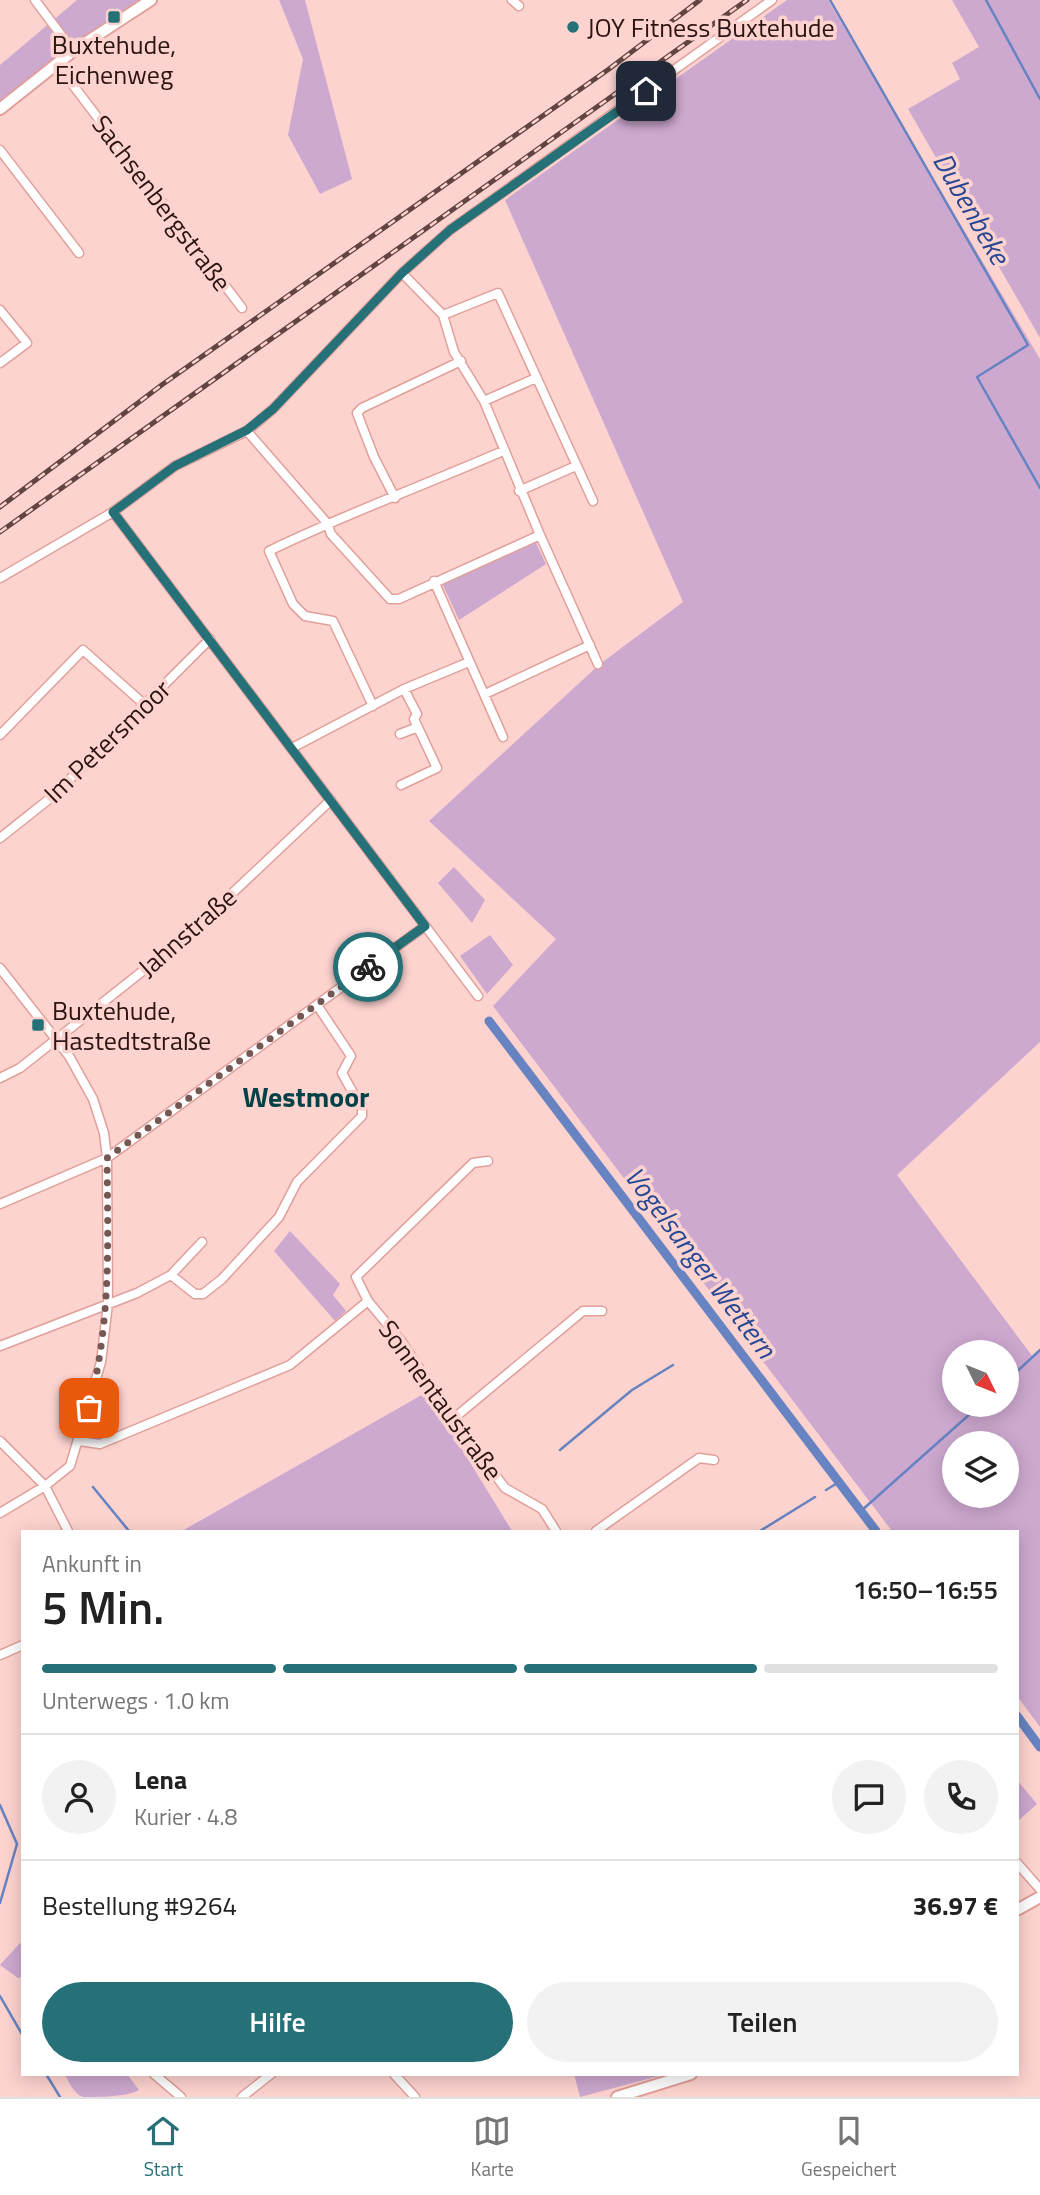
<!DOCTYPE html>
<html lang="de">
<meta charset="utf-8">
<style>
body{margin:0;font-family:"Titillium Web",sans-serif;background:#f2f2f2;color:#222;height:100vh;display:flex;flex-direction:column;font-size:26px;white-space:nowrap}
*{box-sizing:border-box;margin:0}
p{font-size:23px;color:#767676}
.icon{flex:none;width:38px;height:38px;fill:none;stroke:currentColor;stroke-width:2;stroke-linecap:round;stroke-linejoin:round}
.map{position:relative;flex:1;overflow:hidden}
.side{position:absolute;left:21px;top:1530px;width:998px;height:546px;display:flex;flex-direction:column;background:#fff;border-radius:0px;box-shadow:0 4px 18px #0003}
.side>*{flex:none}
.needle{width:46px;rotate:133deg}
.fabs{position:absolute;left:942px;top:1340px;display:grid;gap:14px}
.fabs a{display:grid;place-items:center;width:77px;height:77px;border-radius:50%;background:#fff;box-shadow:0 4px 18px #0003;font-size:35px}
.pin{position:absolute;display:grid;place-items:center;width:60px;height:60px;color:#fff;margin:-30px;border-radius:14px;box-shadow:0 4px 10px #0006}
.courier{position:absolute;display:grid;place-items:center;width:70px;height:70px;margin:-35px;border:5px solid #267078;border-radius:50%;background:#fff;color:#222;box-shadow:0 2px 9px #0007}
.head em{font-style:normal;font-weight:600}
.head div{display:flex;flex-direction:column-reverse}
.head{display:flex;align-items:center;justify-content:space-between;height:119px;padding:0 21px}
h1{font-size:46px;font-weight:600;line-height:52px}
.bar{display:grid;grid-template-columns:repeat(4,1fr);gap:10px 7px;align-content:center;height:84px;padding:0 21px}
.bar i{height:9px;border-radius:5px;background:#e0e0e0}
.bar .active{background:#267078}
.bar p{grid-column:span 4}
.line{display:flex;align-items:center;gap:18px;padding:0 21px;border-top:2px solid #e0e0e0}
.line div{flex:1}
.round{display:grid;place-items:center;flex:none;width:74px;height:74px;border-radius:37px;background:#f2f2f2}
.action{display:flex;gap:14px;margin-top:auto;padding:14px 21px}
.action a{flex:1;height:80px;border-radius:42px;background:#267078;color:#fff;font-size:28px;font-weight:600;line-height:80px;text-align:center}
.action a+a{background:#f2f2f2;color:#222}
.menu{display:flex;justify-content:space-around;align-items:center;height:98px;border-top:2px solid #e0e0e0;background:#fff;font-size:19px;color:#767676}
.menu a{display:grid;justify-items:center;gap:4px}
.menu .active{color:#267078}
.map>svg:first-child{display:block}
</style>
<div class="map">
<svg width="1040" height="2097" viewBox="0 0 1040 2097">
<rect width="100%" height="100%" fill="#fdd3cf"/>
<path fill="#cda8cf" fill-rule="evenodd" d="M77,0H147L0,106V65Z
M279,0H305L352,179L320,194L288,135L303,59Z
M787,0H828L1040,359V1042L897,1175L1033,1357L1040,1350V1727L1017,1696V1531H892L493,1006L556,939L429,821L600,664L683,602L505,200ZM954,1353H1006V1405H954ZM954,1444H1006V1496H954Z
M952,0H1040V338L908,109L960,79L952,63L979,47Z
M535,541L546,564L459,620L442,583Z
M454,867L485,900L472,923L438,883Z
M490,935L513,965L487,994L460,956Z
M290,1231L340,1284L333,1295L346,1311L335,1321L274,1251Z
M427,1392L512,1531H182Z
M1017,1780L1037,1804L1018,1821L1017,1819Z
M20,1943L23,1946V1977L18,1978L0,1965Z
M127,2074L139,2090C128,2097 96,2097 83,2097C74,2094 69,2082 65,2075Z
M574,2074H658L659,2076L580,2097Z"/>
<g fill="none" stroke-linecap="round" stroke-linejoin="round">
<path stroke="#6783c1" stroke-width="2.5" d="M830,0L1028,345L977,377L1040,488
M986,0L1040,99
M1006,1382L1040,1350
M560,1450L632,1390L673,1365
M93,1487L129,1531
M826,1490L839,1482
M861,1511L980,1405
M760,1531L815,1497
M0,1805L17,1844L0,1903
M0,1996L23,2036
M46,2074L60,2097"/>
<path stroke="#6783c1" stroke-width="9" d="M489,1021L876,1531
M1017,1716L1040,1747"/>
<defs>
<path id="minor" d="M35,0L73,51
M512,0L519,6
M57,64L242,308
M0,150L79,253
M0,310L27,343L0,363
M443,315L498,293L593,501
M484,401L536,378
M247,431L327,523L331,534L390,599H399L540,535L484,401L454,352L443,315L402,273
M519,491L576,466
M395,498L374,457L357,413L362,408L461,361
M113,512L478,996
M540,535L598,664
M0,578L113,512L175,466L247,431L273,409L402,273L450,230L772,0
M434,581L503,737
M485,694L590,645
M373,706L333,621L305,616L293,604L269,551C345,514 425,485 503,451
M400,734L418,727
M0,735L83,650L145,705
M292,748L404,689L469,662
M401,785L437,768L414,719L417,714L404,689
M0,838L53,796L210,639
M0,968L69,1056L93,1099L104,1133L107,1158L108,1304L101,1362L70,1466L45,1486L0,1513
M0,1078L20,1068L187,936L331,800
M0,1204L107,1158L425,926
M171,1275L195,1294H203L222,1279L279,1217L297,1182L362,1116V1109L342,1073L351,1056L317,1005
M368,1301L356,1277L473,1163L488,1161
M0,1346L137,1293L171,1275L202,1242
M453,1419L583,1311H602
M0,1441L45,1486L68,1531
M79,1441L100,1444L290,1365L368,1301L402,1342L453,1419L505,1488L542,1509L556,1531
M596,1531L699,1458L714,1460
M0,1655L23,1645
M1017,1863L1040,1889
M154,2074L181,2097
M394,2074L415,2097
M242,2097L271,2074"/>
<path id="tertiary" d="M0,109L73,51L151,0
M1017,1910L1040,1897
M617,2097L691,2074"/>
</defs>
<use href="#minor" stroke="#e19f9a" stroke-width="11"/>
<use href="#tertiary" stroke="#e19f9a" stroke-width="14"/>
<use href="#minor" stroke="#fff" stroke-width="8"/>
<use href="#tertiary" stroke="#fff" stroke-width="10"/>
<defs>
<path id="rail" d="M0,507L163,384L609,69L700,0
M0,532L747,0"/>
</defs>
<use href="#rail" stroke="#624543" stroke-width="5"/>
<use href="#rail" stroke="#fdd3cf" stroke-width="2.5" stroke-dasharray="8" stroke-linecap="butt"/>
</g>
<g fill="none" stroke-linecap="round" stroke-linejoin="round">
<path stroke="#755754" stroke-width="7" stroke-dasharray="0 12.6" d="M89,1408C111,1321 108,1248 107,1158L368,967"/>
<path stroke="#267078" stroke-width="9" d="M368,967L425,926L113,512L175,466L247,430L273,409L402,273L450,230L646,91"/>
</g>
<g fill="#267078" stroke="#fdd3cf" stroke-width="2.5">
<rect x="107" y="10" width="14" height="14" rx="3.5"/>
<circle cx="573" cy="27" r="7"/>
<rect x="31" y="1018" width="14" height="14" rx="3.5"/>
</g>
<g text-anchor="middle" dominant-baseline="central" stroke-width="7" stroke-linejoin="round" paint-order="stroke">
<g font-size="26" fill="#2c1412" stroke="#fdd3cf" text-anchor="start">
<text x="587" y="27">JOY Fitness Buxtehude</text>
<text x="114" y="44" text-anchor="middle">Buxtehude,<tspan x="114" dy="30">Eichenweg</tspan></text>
<text x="52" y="1010">Buxtehude,<tspan x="52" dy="30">Hastedtstraße</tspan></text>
</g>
<g font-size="26" fill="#2c1412" stroke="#fdd3cf">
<text transform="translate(162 203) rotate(53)">Sachsenbergstraße</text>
<text transform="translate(107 741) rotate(-44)">Im Petersmoor</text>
<text transform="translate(187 932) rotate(-41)">Jahnstraße</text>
<text transform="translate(441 1400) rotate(54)">Sonnentaustraße</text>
</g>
<g font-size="28" font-style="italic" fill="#284893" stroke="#fdd3cf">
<text transform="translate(972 208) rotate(60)">Dubenbeke</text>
<text transform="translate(701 1262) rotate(53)">Vogelsanger Wettern</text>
</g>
<g font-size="28" font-weight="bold" fill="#004248" stroke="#fdd3cf">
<text x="306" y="1096">Westmoor</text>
</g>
</g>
</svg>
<div class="fabs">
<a><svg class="needle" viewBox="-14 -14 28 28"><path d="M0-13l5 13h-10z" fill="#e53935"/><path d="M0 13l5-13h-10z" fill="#767676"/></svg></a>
<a><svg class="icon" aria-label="layers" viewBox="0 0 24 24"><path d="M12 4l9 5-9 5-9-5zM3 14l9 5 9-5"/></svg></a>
</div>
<div class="pin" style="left:89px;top:1408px;background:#ea580c"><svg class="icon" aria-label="bag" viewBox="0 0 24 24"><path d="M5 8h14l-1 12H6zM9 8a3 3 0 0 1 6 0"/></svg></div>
<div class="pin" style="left:646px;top:91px;background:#1f2937"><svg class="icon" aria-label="home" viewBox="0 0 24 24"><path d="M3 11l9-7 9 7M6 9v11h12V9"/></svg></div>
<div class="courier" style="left:368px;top:967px"><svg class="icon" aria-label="bike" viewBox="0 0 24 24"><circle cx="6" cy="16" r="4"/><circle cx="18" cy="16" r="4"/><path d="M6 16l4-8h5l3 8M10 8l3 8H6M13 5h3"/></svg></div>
<section class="side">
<div class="head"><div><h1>5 Min.</h1><p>Ankunft in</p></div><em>16:50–16:55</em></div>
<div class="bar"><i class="active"></i><i class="active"></i><i class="active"></i><i></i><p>Unterwegs · 1.0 km</p></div>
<div class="line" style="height:126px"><a class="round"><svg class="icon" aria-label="person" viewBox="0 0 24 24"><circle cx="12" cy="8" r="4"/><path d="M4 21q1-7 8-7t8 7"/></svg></a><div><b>Lena</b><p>Kurier · 4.8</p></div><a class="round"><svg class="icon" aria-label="chat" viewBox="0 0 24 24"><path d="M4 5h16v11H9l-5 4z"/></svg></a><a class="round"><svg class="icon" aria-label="phone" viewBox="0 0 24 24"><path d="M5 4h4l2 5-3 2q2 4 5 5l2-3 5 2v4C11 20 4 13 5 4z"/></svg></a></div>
<div class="line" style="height:91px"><div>Bestellung #9264</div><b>36.97 €</b></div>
<div class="action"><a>Hilfe</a><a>Teilen</a></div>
</section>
</div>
<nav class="menu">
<a class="active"><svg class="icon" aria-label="home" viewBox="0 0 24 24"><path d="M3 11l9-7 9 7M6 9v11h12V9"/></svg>Start</a>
<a><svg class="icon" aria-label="map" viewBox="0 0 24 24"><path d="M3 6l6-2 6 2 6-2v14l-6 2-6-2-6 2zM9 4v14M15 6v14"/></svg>Karte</a>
<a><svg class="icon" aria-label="saved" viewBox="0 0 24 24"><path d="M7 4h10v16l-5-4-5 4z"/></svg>Gespeichert</a>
</nav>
